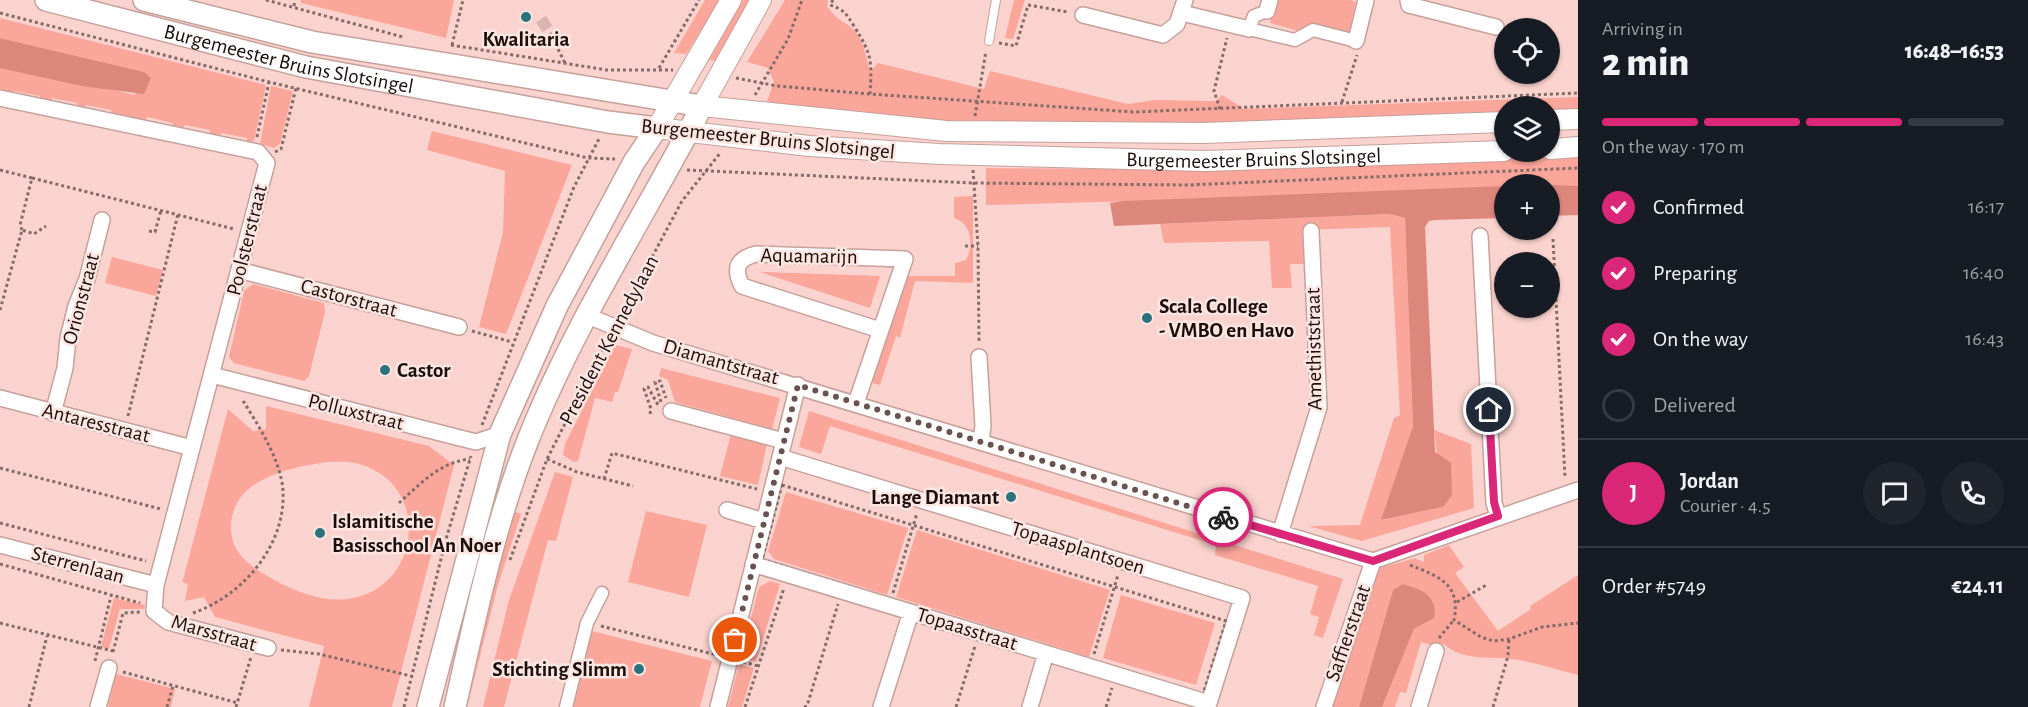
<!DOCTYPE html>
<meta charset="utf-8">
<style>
body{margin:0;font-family:"Alegreya Sans",sans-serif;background:#20242c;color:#f1f3f6;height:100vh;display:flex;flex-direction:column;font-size:22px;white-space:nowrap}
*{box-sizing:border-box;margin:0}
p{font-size:20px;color:#9ea1a6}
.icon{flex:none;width:33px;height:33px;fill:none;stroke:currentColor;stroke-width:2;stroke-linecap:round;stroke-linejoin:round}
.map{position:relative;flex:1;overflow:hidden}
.details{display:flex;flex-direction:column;background:#171b24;width:450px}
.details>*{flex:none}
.buttons{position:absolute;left:1494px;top:18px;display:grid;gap:12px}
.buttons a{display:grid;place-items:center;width:66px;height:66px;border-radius:50%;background:#171b24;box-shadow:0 2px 4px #0004;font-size:30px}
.pin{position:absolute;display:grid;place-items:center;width:51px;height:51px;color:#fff;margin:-26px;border:3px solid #fff;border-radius:50%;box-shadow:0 2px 6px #0007}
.courier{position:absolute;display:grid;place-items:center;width:60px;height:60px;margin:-30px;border:4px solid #db2777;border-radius:50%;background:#fff;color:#222;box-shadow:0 2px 8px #0007}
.headline em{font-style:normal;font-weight:800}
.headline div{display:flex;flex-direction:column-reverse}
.headline{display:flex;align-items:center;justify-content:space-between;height:102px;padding:0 24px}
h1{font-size:39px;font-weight:800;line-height:45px}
.bar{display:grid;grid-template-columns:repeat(4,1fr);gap:9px 6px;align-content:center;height:72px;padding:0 24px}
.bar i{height:8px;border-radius:4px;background:#363941}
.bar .current{background:#db2777}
.bar p{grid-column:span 4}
.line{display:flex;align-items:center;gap:15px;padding:0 24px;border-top:2px solid #363941}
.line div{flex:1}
.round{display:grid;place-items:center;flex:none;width:63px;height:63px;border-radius:32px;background:#20242c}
ol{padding:0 24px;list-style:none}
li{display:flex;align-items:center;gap:18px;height:66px}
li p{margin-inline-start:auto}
li .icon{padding:6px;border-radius:50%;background:#db2777;color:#fff;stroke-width:4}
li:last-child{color:#9ea1a6}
li i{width:33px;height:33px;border:3px solid #363941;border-radius:50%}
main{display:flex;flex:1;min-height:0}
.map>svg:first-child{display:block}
</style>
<main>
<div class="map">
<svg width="1578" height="707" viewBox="0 0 1578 707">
<rect width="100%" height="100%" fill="#fbd3ce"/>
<path fill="#fba69b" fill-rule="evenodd" d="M301,0H454L446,38L301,3Z
M705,0H721L686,54L674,53Z
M743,0H752L718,61L709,60Z
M785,0H828L827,6C838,21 839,18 852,28C863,36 867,59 870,72L878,63L984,89L990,71L1128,104L1154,100L1216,101L1222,95L1244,109L1578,97V110L1550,111V106H1504V113L1244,121L1214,125L927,123L783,107L767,101L774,82L768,68L747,62Z
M1014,0H1025L1013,39L1005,38Z
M1276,0H1350L1356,2L1349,33L1314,24L1298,31L1270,23Z
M0,18L266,85L254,141L247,142V138L221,133L220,136L210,135V130L185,125L182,130L173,128V123L147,117L145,122L111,115V110L86,105L84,109L78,108L77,103L52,98L51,102L40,100V96L14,91L13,95L0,93V68L5,67L81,86H97L135,95L144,72L0,38Z
M271,86L293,91L280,144L274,148L260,144Z
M432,131L572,165L506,334L479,327L503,232L505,171L427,150Z
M1578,152V190H1550V184H1504V191L986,205V168L1155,169Z
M973,196V283L915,281L900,338L896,336L880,385L869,382L905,276H955V263L966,260C974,245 972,224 954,218V197Z
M1389,214L1405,218L1413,426L1382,520L1443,507L1434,430L1471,444L1474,508L1362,541L1308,526L1360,525L1394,418L1400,415L1390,227L1302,230L1304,264H1290L1292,288H1272L1269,241L1164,243L1160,224Z
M112,257L163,270L156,296L105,283Z
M760,272L880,276L870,308Z
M253,284L324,303L325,312L309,376L304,381L234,363L229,357L244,291Z
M615,345L632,349L618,392H615L612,402L595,398L578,461L574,462L563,455L565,444Z
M661,368L780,398L772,429L675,402L668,380L659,376Z
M266,406L429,446L454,465L392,707H309L324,646L215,617L204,597L185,601L188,584L182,582L184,576L228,409L253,431L266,429ZM327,462C337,462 349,461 359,464C432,484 422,589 348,599C324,602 299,593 278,582C266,575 254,569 244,559C222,537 229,501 254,485C276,470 302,466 327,462Z
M809,411L1343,579L1324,635L1323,638L1314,635L1319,617L1310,614L1318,586L1215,555L1216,545L830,426L821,454L799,447Z
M731,434L767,444L758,485L720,476Z
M555,472L573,477L556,541L548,540L504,707H483L509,600Z
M786,492L908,528L887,595L774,559L768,551Z
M513,511L521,514L498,585L467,707H460Z
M646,511L707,525L689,597L628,582Z
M917,530L1110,590L1089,657L896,597Z
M1449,545L1464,567L1455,573L1498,631L1531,609L1530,606L1578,575V675C1559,670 1539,664 1519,660C1495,655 1463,663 1444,644L1439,647L1421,642L1406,693L1400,692L1395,707H1382L1414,629L1425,623L1402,584L1393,590L1359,707H1331L1374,570C1388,564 1400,564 1414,558L1424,562V555Z
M770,581L780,584L756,662L741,657L759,587Z
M1121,595L1215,623L1196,685L1103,658Z
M114,598L145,605L144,609H120L109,649L101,647Z
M592,631L712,661L700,707H572Z
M739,664L754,668L742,707H728Z
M116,674L175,689L171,707H108Z"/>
<path fill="#dd867c" d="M0,38L144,72L151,78L144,94L81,86L0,68Z
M1550,185L1578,186V215L1550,216Z
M1504,186V218L1435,220L1429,221L1425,227L1435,452L1451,463L1452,495L1443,507L1381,520L1413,426L1405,218L1389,214L1114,226L1110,203L1123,201Z
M1402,584C1421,589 1438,595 1434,618L1414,629L1382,707H1359L1393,590Z"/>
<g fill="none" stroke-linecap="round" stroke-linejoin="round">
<path stroke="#d9b5b1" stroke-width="12" stroke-dasharray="12 6" stroke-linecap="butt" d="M541,19L550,33"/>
<defs>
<path id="service" d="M989,41L996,0"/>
<path id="pedestrian" d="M1267,11L1254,16L1249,29L1295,40L1313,30L1356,41
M566,707L587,623L602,593"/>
<path id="minor" d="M1408,0L1409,5L1496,27
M1267,11L1270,0
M1182,13L1249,29
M1083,15L1163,35L1177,24L1185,0
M1356,41L1366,0
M0,98L258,152L267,163L156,585L154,611L168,622L268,648
M1480,236L1494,503L1498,516
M239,270L459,327
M588,316L653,343L1373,561
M979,357L983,426L981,442
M212,375L476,442L500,434
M0,398L192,448
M856,403L905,259L756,254C737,259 733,268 742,286L880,330
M671,411L784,441
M53,413L65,368L68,338L76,306L87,279L102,220
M727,510L764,521
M1280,534L1319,407L1311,231
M0,545L156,585
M753,564L1209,703L1242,598L780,457
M98,707L109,668
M718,707L798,385
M881,707L911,612
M1030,707L1046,653
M1324,707L1373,561L1578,490
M1419,707L1436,651"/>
<g id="tertiary">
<path id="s1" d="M731,0L657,128L809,146L939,154L1205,161L1504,151"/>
<path d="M761,0L702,106L946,131L1203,133L1504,122"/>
<path d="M1550,120L1578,119"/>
<path d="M1550,149L1578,147"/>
</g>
<g id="secondary">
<path id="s2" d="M46,0L306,67L608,122L657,128L634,162L557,306L500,434L428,707"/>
<path d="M144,0L312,42L702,106C644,217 574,324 528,440C494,526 475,618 455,707"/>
</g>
</defs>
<use href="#service" stroke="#c6a09b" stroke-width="10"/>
<use href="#pedestrian" stroke="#c6a09b" stroke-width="15"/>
<use href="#minor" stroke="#c6a09b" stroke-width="18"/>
<use href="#tertiary" stroke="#c6a09b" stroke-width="22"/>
<use href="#secondary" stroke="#c6a09b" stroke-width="24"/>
<path stroke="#856b68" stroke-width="3" stroke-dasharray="3 3" stroke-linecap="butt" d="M266,0L403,37
M833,0L830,5C845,10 846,14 854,26C872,55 872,60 870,94
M294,6L295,0
M0,13L269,82L588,158L615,159
M550,33L565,63
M1550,39L1555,40
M999,43L1016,46L1028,5L1068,12
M451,45L607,70H673
M452,45L463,0
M659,68L699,0
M736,78L777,86L870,94L1134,112L1578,93
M755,95L788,39L802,0
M1342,102L1357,55
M1220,109L1214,91L1227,38
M975,116L986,51
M257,137L269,82
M275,152L281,149L296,88
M0,170L32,178
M687,170L973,183L1188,185L1578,168
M973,170L978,246L979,343
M22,230L20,225L32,178L234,229
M149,231L155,232L161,210
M1553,239L1565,478
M965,246H978
M0,310L22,230L34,234L46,226
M621,315L682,201L721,152
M472,331L512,342
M661,402L655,382L660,381L666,398
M650,414L651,409L644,389L648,387L658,405
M128,416L178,214
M482,425L574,187L600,137
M547,459L577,472L633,486
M0,468L161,509
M604,479L612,453L757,489
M782,485L1226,621L1202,697L762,560Z
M399,503C420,484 440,462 470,459
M0,523L146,561
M510,560L547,459L608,339
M0,564L140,603
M1410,565C1440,577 1461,584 1454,620L1481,637L1493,641L1509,639L1542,627L1578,623
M893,593L917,513
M1457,602L1488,584
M193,613C242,596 286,546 283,491C281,460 258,425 242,399
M0,623L113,651
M601,626L717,655
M1439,638L1453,621
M281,650L319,654L411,676
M113,652L123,613L140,612
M1094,654L1118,575
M95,661L111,596
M743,662L758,666
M123,672L238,703
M29,707L47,636
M167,707L173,686
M236,707L251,657
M404,707L446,539L471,456
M745,707L784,588
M804,707L807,706L838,604
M956,707L975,646
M1106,707L1112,688
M1493,707L1508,656L1509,639"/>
<use href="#service" stroke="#fff" stroke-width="8"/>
<use href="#pedestrian" stroke="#fff" stroke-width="12"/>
<use href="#minor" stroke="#fff" stroke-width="15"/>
<use href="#tertiary" stroke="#fff" stroke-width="20"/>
<use href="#secondary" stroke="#fff" stroke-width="21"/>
</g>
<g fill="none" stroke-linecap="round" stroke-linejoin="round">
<path stroke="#695350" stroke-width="6" stroke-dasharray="0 10.8" d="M735,640L798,385L1223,517"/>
<path stroke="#db2777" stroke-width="8" d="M1223,517L1373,561L1498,516L1494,502L1489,410"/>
</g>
<g fill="#2a727c" stroke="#fde5e1" stroke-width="2">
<circle cx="526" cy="17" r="6"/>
<circle cx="1147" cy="318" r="6"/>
<circle cx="385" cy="370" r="6"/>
<circle cx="1011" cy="497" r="6"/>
<circle cx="320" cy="533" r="6"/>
<circle cx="639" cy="669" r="6"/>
</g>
<g text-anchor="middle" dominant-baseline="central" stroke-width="5" stroke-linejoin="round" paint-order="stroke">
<g font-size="21" font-weight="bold" fill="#1b0e0c" stroke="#fde5e1" text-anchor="start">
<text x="526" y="39" text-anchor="middle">Kwalitaria</text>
<text x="1159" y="306">Scala College<tspan x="1159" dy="24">- VMBO en Havo</tspan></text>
<text x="397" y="370">Castor</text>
<text x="999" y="497" text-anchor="end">Lange Diamant</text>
<text x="332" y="521">Islamitische<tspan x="332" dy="24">Basisschool An Noer</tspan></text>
<text x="627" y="669" text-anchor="end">Stichting Slimm</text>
</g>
<g font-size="21" fill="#1b0e0c" stroke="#fde5e1">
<text stroke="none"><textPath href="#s2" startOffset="250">Burgemeester Bruins Slotsingel</textPath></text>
<text transform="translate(768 139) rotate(6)">Burgemeester Bruins Slotsingel</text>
<text stroke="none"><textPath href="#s1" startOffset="746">Burgemeester Bruins Slotsingel</textPath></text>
<text transform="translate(247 240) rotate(-76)">Poolsterstraat</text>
<text transform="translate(809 256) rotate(1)">Aquamarijn</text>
<text transform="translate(349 298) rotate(15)">Castorstraat</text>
<text transform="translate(81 299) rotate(-75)">Orionstraat</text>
<text transform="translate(609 340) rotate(-62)">President Kennedylaan</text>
<text transform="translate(1314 349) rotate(-91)">Amethiststraat</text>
<text transform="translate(721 362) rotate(16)">Diamantstraat</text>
<text transform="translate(356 412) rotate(14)">Polluxstraat</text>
<text transform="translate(96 423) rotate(14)">Antaresstraat</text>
<text transform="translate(1078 548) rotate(17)">Topaasplantsoen</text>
<text transform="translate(78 565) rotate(15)">Sterrenlaan</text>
<text transform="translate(967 629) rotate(17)">Topaasstraat</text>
<text transform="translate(214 633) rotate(16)">Marsstraat</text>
<text transform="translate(1348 633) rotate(-71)">Saffierstraat</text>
</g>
</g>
</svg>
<div class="buttons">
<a><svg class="icon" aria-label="locate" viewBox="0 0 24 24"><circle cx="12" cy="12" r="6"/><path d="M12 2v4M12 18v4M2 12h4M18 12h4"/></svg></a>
<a><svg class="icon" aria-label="layers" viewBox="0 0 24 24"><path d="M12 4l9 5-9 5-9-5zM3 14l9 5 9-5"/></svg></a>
<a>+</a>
<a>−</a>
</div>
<div class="pin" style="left:735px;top:640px;background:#ea580c"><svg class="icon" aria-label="bag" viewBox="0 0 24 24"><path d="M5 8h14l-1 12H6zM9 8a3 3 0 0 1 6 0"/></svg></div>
<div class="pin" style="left:1489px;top:410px;background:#1f2937"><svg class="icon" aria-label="home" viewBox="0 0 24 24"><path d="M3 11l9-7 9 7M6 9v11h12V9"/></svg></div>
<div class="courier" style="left:1223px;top:517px"><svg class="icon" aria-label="bike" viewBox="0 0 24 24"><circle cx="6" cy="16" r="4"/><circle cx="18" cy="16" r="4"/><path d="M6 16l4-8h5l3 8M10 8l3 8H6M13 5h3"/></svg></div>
</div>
<section class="details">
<div class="headline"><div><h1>2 min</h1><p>Arriving in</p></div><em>16:48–16:53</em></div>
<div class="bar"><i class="current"></i><i class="current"></i><i class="current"></i><i></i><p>On the way · 170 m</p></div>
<ol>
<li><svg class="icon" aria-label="check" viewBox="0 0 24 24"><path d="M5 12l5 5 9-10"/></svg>Confirmed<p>16:17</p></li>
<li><svg class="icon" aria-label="check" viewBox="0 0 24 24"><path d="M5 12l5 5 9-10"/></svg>Preparing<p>16:40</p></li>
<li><svg class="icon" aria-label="check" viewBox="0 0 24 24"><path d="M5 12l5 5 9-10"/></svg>On the way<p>16:43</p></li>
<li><i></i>Delivered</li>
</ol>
<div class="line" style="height:108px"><b class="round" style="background:#db2777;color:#fff">J</b><div><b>Jordan</b><p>Courier · 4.5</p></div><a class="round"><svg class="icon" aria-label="chat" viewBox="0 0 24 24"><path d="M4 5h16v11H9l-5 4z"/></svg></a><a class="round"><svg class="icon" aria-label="phone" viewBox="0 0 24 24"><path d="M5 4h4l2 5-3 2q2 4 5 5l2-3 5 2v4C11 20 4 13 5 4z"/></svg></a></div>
<div class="line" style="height:78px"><div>Order #5749</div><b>€24.11</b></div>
</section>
</main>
